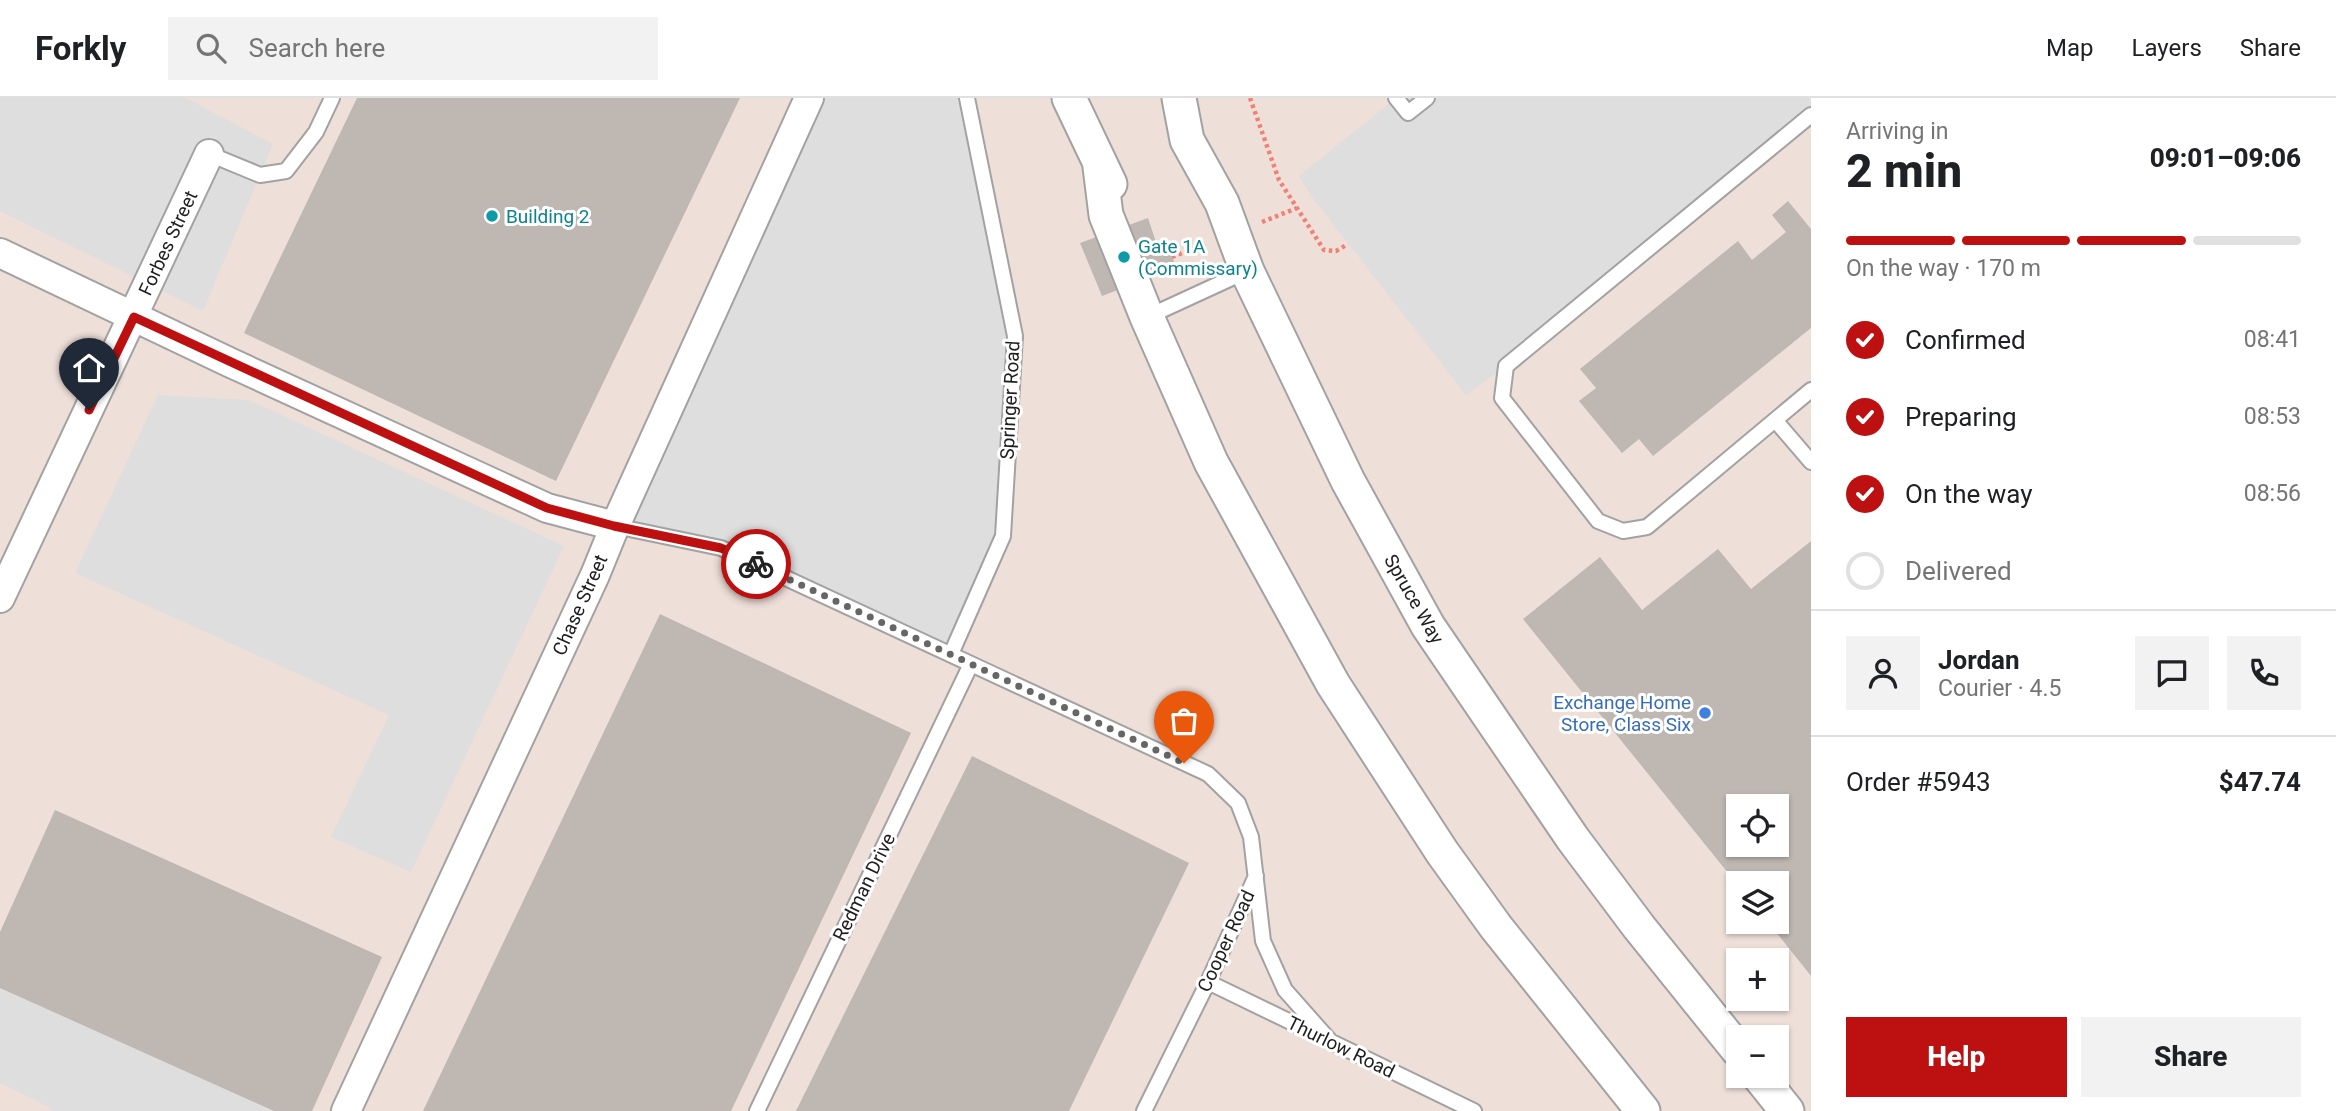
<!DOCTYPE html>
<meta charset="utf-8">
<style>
body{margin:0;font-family:Roboto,sans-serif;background:#f2f2f2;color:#202124;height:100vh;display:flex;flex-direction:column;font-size:26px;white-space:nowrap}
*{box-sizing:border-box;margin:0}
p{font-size:23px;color:#757577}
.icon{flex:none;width:38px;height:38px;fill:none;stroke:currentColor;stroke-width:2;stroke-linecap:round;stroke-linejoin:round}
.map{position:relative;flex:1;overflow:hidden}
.panel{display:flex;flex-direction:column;background:#fff;width:525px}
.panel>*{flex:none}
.fabs{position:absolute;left:1726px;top:696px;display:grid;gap:14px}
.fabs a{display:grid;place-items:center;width:63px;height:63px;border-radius:0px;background:#fff;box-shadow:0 2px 5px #0004;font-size:35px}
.pin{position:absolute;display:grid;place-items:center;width:60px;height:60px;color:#fff;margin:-72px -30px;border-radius:50% 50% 50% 0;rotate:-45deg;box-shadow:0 0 7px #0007}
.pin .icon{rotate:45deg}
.courier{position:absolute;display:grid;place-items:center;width:70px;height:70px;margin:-35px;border:5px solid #bd1010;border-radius:50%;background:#fff;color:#222;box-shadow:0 2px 9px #0007}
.headline em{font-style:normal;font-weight:800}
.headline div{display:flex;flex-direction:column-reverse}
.headline{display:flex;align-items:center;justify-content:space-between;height:119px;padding:0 35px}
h1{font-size:46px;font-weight:800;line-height:52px}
.bar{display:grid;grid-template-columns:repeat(4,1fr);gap:10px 7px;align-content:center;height:84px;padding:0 35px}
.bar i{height:9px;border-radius:5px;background:#e0e0e0}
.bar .on{background:#bd1010}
.bar p{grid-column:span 4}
.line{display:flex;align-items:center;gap:18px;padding:0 35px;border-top:2px solid #e0e0e0}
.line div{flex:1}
.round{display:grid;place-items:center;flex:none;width:74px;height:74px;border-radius:0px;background:#f2f2f2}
ol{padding:0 35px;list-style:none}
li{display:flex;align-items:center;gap:21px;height:77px}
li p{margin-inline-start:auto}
li .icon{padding:7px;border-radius:50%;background:#bd1010;color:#fff;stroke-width:4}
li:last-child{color:#757577}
li i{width:38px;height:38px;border:4px solid #e0e0e0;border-radius:50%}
.button{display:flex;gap:14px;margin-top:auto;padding:14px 35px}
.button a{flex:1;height:80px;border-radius:0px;background:#bd1010;color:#fff;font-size:28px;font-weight:800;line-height:80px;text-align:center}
.button a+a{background:#f2f2f2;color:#202124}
header{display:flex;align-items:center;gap:42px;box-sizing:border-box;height:98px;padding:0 35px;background:#fff;border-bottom:2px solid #e0e0e0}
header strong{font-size:33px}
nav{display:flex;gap:38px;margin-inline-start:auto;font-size:24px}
.search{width:490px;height:63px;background:#f2f2f2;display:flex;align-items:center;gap:18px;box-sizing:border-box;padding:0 24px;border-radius:0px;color:#757577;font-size:26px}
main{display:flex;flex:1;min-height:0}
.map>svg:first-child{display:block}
</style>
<header>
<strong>Forkly</strong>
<div class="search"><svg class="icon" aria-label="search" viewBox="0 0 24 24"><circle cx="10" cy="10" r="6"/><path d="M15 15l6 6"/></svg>Search here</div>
<nav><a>Map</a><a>Layers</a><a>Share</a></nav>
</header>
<main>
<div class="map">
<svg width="1811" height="1013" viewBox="0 0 1811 1013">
<rect width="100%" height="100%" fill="#eeebe5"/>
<path fill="#efdfd9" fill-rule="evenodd" d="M0,0H1811V1013H0ZM1738,709H1776V747H1738ZM1738,786H1776V824H1738ZM1738,863H1776V901H1738ZM1738,940H1776V978H1738Z"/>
<path fill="#dedede" d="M0,0H186L273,46L203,213L0,113Z
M809,0H967L1015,238L1003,438L951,556L721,450L615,428Z
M1396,0H1809L1811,3V17L1506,268L1466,297L1312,99L1299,78Z
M158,297L249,302L564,448L411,774L331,739L389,617L75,475Z
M0,886L275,1013H51V1010L0,985Z"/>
<path fill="#bfb7b2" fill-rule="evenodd" d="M357,0H740L556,383L244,235Z
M1788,103L1811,131V230L1653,358L1639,341L1622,355L1579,303L1596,290L1580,271L1738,143L1752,162L1786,134L1772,117Z
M1148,120L1156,144L1165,141L1175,166L1166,169L1167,173L1102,198L1080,145Z
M1811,443V878L1768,824H1776V786H1737L1523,521L1600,459L1642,512L1718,451L1751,491ZM1738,709H1776V747H1738Z
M660,516L911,635L731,1013H423Z
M972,658L1189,765L1069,1013H796Z
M55,712L382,859L312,1013H274L0,890V834Z"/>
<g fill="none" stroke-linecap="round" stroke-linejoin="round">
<defs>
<path id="service" d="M1396,0L1408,15L1427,0
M1811,17L1506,268L1502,300L1598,423L1623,433L1647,429L1811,292
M209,56L260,77L286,73L316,34L332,0
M1147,219L1247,173
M1775,322L1811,364
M615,428L721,450L1208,676L1238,705L1251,739L1263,843L1285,892L1332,945
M951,556L1003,438L1015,238L967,0
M1208,884L1474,1013
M757,1013L971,566
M1144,1013L1208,884L1256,778"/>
<path id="minor" d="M0,155L231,265L547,410L615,428
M0,500L209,56
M346,1013L595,477L615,428L809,0"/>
<path id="tertiary" d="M1069,0L1110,86
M1179,0L1187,42L1222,105L1247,173L1348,383L1428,528L1573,741L1639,829L1738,952
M1100,69L1106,117L1147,219L1211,364L1333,586L1442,754L1496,829L1643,1013
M1759,978L1787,1013"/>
</defs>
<use href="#service" stroke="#a2a2a2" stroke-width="18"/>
<use href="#minor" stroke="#a2a2a2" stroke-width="32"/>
<use href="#tertiary" stroke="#a2a2a2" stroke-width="37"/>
<path stroke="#ef8276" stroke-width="4.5" stroke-dasharray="3.5 3.5" stroke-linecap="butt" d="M1250,0L1279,82L1324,152L1336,153L1348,146
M1262,124L1297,110
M1172,159L1205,146"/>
<use href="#service" stroke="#fff" stroke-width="14"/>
<use href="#minor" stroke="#fff" stroke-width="28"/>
<use href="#tertiary" stroke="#fff" stroke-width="33"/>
</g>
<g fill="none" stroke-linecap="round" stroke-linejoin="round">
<path stroke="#676664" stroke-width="7" stroke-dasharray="0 12.6" d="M756,466L1184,665"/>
<path stroke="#bd1010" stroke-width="9" d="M89,312L134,219L547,410L614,428L721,450L756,466"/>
</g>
<g fill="#0f9aa8" stroke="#fff" stroke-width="2.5">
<circle cx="492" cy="118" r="7"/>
<circle cx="1124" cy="159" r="7"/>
</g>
<circle fill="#3f7fe0" stroke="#fff" stroke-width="2.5" cx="1705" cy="615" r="7"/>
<g text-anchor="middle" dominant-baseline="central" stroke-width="6" stroke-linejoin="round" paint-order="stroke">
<g font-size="19" fill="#0d838f" stroke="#fff" text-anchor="start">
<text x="506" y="118">Building 2</text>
<text x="1138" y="148">Gate 1A<tspan x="1138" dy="22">(Commissary)</tspan></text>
</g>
<g font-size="19" fill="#1e1e1e" stroke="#fff">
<text transform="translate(168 145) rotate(-65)">Forbes Street</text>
<text transform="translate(1010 302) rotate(-87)">Springer Road</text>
<text transform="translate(1414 501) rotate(60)">Spruce Way</text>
<text transform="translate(580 507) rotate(-66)">Chase Street</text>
<text transform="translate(864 789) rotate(-64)">Redman Drive</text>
<text transform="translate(1226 843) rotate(-65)">Cooper Road</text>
<text transform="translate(1341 949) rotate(26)">Thurlow Road</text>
</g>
<g font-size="19" fill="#366cbe" stroke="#fff" text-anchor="end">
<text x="1691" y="604">Exchange Home<tspan x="1691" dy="22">Store, Class Six</tspan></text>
</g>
</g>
</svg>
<div class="fabs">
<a><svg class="icon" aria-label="locate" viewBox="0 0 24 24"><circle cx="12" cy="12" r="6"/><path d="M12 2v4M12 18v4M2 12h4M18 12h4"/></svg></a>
<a><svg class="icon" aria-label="layers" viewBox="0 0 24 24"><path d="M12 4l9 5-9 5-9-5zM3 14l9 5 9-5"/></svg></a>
<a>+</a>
<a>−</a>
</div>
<div class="pin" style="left:1184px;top:665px;background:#ea580c"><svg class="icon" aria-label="bag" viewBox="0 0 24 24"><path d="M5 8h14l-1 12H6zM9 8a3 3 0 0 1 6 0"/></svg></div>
<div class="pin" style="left:89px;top:312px;background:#1f2937"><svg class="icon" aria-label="home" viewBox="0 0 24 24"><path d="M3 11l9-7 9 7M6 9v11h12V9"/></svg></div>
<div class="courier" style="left:756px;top:466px"><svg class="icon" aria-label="bike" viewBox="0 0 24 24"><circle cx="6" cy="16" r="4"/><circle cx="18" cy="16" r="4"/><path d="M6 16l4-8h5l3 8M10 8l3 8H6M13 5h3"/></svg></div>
</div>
<section class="panel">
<div class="headline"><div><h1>2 min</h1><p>Arriving in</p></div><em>09:01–09:06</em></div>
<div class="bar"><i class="on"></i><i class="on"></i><i class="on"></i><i></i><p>On the way · 170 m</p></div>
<ol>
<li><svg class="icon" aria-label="check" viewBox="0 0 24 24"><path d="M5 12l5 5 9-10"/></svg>Confirmed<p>08:41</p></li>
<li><svg class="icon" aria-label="check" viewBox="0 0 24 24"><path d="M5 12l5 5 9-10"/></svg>Preparing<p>08:53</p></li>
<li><svg class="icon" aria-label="check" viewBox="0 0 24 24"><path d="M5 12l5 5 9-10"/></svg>On the way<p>08:56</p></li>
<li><i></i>Delivered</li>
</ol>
<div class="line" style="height:126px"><a class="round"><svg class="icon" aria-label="person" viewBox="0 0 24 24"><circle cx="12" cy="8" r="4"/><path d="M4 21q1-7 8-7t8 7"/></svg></a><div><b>Jordan</b><p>Courier · 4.5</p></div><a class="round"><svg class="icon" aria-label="chat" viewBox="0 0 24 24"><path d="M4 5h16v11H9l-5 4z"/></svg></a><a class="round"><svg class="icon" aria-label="phone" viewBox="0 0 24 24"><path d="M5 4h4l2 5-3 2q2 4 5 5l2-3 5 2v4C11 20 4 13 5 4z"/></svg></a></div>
<div class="line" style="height:91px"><div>Order #5943</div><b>$47.74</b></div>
<div class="button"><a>Help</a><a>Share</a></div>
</section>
</main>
